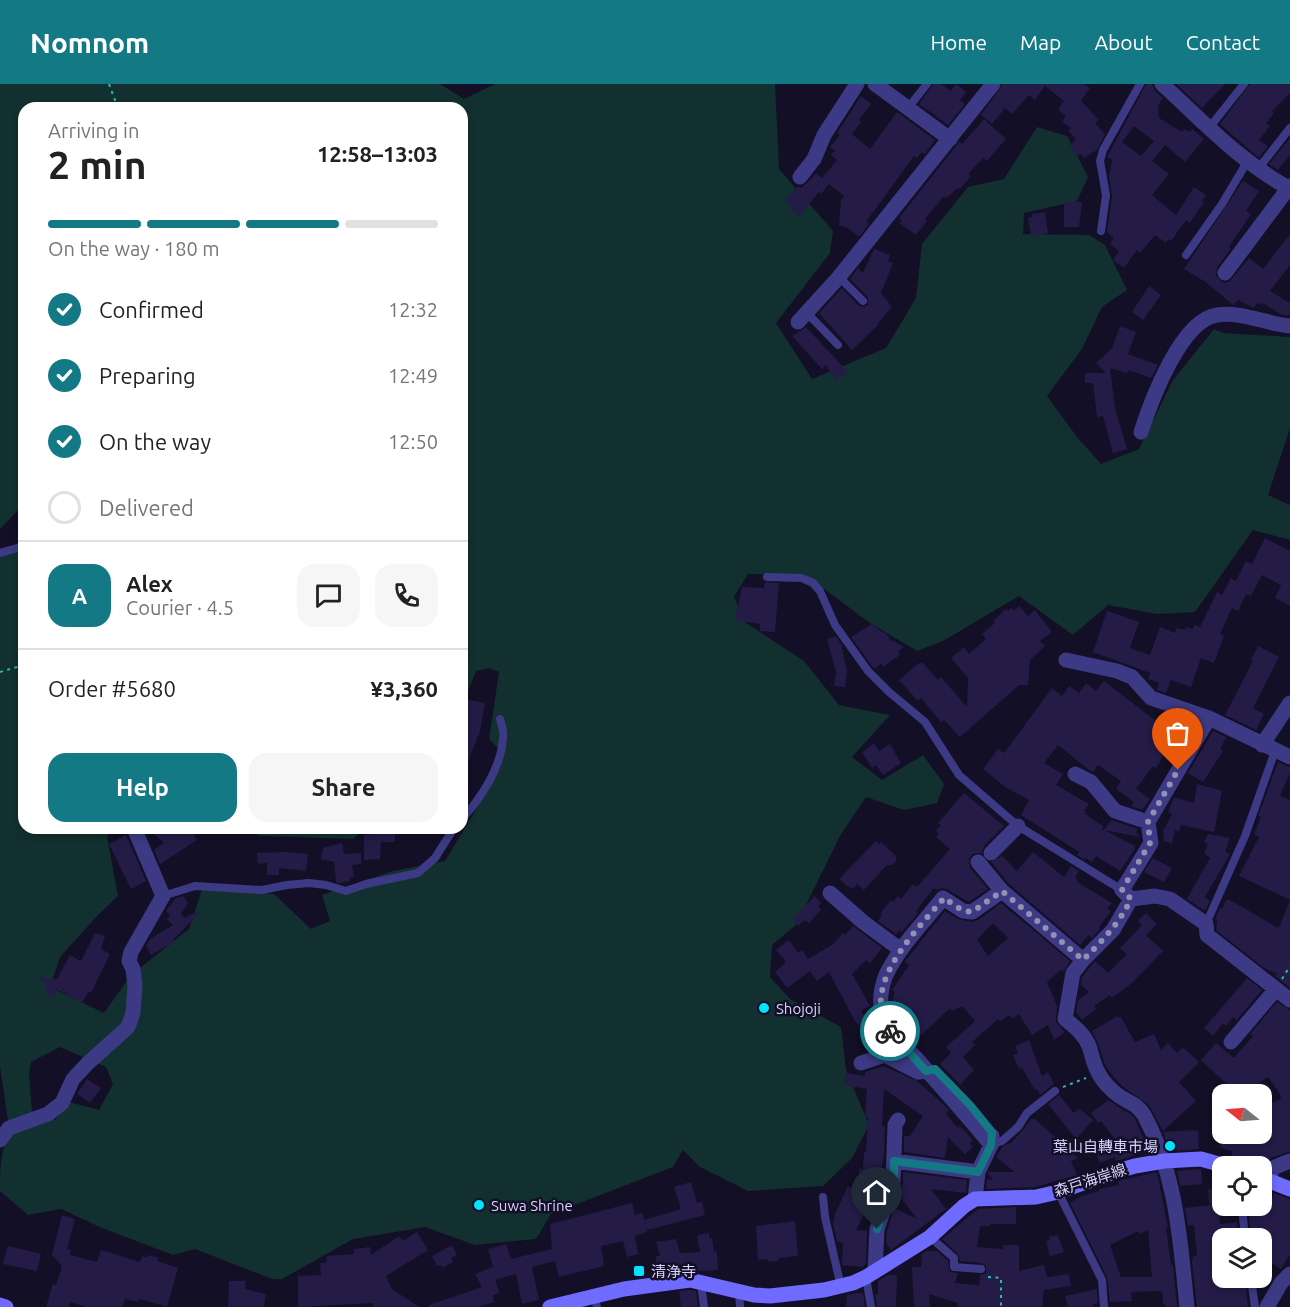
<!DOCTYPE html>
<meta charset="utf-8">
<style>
body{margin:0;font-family:Ubuntu,"Noto Sans JP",sans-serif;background:#f6f6f6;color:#222;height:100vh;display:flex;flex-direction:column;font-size:22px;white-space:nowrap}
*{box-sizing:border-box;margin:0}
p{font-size:20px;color:#767676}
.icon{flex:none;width:33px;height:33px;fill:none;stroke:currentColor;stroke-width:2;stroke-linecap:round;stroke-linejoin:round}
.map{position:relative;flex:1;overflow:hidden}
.panel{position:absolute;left:18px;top:18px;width:450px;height:732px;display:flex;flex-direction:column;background:#fff;border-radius:18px;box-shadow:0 3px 9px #0003}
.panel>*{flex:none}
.needle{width:39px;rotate:287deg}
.fabs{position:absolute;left:1212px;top:1000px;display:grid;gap:12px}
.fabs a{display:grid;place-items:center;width:60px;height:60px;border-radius:12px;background:#fff;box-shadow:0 3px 9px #0003;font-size:30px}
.pin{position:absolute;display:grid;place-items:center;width:51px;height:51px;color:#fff;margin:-62px -26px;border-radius:50% 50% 50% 0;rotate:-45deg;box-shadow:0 0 6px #0007}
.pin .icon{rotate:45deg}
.courier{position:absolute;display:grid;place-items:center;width:60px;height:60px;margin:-30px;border:4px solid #137a85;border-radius:50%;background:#fff;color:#222;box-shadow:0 2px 8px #0007}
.summary em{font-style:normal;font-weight:700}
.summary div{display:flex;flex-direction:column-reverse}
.summary{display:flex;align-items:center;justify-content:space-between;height:102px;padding:0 30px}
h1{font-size:39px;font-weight:700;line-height:45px}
.bar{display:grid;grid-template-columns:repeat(4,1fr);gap:9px 6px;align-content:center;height:72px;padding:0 30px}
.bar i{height:8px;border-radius:4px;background:#e0e0e0}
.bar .on{background:#137a85}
.bar p{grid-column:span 4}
.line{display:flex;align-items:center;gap:15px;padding:0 30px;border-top:2px solid #e0e0e0}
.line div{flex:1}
.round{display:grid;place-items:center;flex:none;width:63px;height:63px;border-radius:18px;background:#f6f6f6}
ol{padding:0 30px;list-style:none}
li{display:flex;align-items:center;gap:18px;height:66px}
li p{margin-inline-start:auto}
li .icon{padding:6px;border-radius:50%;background:#137a85;color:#fff;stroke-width:4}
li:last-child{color:#767676}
li i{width:33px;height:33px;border:3px solid #e0e0e0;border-radius:50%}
.action{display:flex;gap:12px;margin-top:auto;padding:12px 30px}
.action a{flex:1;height:69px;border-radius:18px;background:#137a85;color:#fff;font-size:24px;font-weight:700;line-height:69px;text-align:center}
.action a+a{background:#f6f6f6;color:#222}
header{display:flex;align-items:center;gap:36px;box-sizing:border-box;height:84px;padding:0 30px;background:#137a85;color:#fff}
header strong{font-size:28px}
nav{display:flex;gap:33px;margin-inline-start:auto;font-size:21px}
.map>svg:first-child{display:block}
</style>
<header>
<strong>Nomnom</strong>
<nav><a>Home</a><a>Map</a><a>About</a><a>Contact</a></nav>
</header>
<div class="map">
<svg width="1290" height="1223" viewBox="0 0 1290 1223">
<rect width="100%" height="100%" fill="#130f26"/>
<path fill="#12302f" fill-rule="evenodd" d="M0,0H440L464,15L495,0H775L779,85L833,147L830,169L776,239L812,295L886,264L916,214L922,160L968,103L1004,95L1037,43L1067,52L1088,93L1077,117L1024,129L1023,150L1089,151L1105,161L1127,206L1102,223L1082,265L1047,312L1077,353L1101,380L1139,365L1173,296L1214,245L1223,249L1290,253V344L1268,411L1290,421V456L1253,446L1195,528L1157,530L1108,521L1073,551L1019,512L943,557L917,567L870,539L804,490H748L734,513L746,539L804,577L839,621L890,631L852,673L882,696L923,671L944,700L937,719L904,726L866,713L841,750L796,841L772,861L770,893L790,915L841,943L846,986L869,1041L852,1074L823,1102L748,1107L700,1083L683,1066L673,1083L551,1130L536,1155L475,1161L425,1143L353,1155L282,1195H272L195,1165L173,1171L102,1144L61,1125L28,1131L0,1107C0,1087 0,1065 10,1050L0,982V470L24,466V744H113L107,752L118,812L98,831L60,873L50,903L104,929L131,891L189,845L202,805L274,810L311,845L330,837L322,811L393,787L445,777L493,697L504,671L489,655L499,588L489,584L476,587L462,622V24H24V420L0,445ZM60,963L106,983L113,1000L99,1026L69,1018L55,1036L32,1028L29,991L31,978Z
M244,744H363L354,755L260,752Z"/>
<path fill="#241b47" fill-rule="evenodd" d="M933,0H941L951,7L956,0L966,8L960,16L965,20L948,41L919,20Z
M1003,0H1084L1090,4L1081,17L1099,36L1095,39L1105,50L1097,66L1084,74L1081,70L1078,72L1069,62L1076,55L1068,47L1071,44L1062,38L1066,32L1058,26L1064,17L1045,2L1035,16L1029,11L1012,30L1005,24L992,40L981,31Z
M1146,0H1152L1155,7L1163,14L1158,21L1159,34L1182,48L1184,45L1190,48L1192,45L1204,55L1185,78L1165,61L1152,77L1169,90L1152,111L1176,131L1194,103L1206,111L1202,117L1204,118L1190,139L1186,136L1171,157L1169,155L1166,159L1155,151L1140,169L1137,166L1124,184L1113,176L1119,167L1110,160L1114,154L1107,148L1112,112L1109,93L1112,76L1107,73ZM1134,42L1154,57L1141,72L1122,58Z
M1176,0H1225L1202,24Z
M1250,0H1290V9L1272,27L1274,29L1266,39L1270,42L1259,56L1268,62L1259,74L1220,40Z
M861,12L871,20L859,36L861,38L852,50L870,65L897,28L935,56L925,70L922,68L917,74L914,72L866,138L869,140L859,153L848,144L839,141L841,116L844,112L829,100L821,110L819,108L799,132L791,125L793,123L785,117L798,102L801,104L807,99L816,89L822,94L837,76L831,71L835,67L830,63L840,51L837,49Z
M984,35L1006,55L987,77L983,74L968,90L971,92L960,105L958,104L946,114L944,112L925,135L927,137L916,151L899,139L902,136L899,134L959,58L962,60Z
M1290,54V71L1278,86L1269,80Z
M1243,97L1259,107L1246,127L1251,130L1229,163L1231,164L1217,184L1216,192L1223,199L1229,198L1249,174L1263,185L1290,150V181L1270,207L1290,219V228L1288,232L1282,231L1263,219L1262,221L1257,219L1254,224L1238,216L1233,221L1207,199L1184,185Z
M1064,117L1082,118L1079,143H1064Z
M1045,128L1048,149L1031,152L1028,134L1032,133V130Z
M874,165L890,171L888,177L893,179L881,209L892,223L878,239L879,240L852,266L819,229L842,204L859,222L864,223L868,221V213L850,195L858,184L863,189Z
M1149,202L1161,211L1143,236L1132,228Z
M1120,242L1136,248L1128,270L1158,281L1151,294L1128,286L1127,289L1110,284L1115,324L1127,365L1113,369L1103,332L1097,333L1093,299H1085V289H1106L1096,279L1112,264Z
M806,243L848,288L835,296L826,281L822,285L792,252Z
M1265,454L1290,467V522L1275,514L1281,501L1262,491L1251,512L1246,510L1238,527L1232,524L1220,550L1224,552L1214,579L1201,574L1191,603L1171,596L1166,609L1157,606L1159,599L1148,595L1150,589L1093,568L1107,527L1139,538L1130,564L1150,571L1160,543L1175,549L1177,544L1185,546L1186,543L1193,545L1194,541L1200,543L1217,508L1222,511L1231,494L1236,497L1246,477L1252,480Z
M765,498L779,499L775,548L760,547V540L735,536L742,503L764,504Z
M1019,522L1028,532L1035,526L1052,548L1040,557L1045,562L1030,576L1028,601H1019L960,653L944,636L941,638L921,614L918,617L899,596L919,579H923L938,596L941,593L967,623L968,594L951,574L964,563L969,570L986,555L982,550L995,539L993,537L1006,525L1008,527L1011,524L1014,527Z
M872,540L883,549L885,548L891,557L892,556L904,563L898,567L900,571L883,583L881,580L874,585L851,553Z
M836,552L841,560L847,587L845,603L834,602L836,588L827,555Z
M1258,562L1279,573L1253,624L1264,630L1256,646L1225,631L1253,577L1251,576Z
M1104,597L1152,634L1177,648L1156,684L1153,682L1136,705L1150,715L1142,726L1131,722L1134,718L1116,705L1121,697L1098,681L1093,688L1089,686L1058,661L1044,679L1063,690L1056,701L1089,720L1084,727L1086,728L1085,730L1103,742L1102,745L1135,762V765L1120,787L1096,772L1092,778L1086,774L1085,776L1077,771L1079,768L1021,731L1029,716L1005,703L983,685L998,665L1003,669L1005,668L1052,604L1062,612L1069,602L1079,609L1086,599L1096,607Z
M468,616L485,619L480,647L463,691L462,640Z
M1213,647L1226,653L1220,666L1223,667L1203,698L1188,689Z
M874,659L879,667L890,660L901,679L883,691L876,681L872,684L862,668Z
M1278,678L1290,683V689L1280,712L1290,716V904L1275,892L1277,890L1264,884L1216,846L1217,836L1215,835L1220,824L1222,825L1226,816H1230L1278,844L1280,841L1290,816L1239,792L1259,753L1254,750L1261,733L1258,732Z
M1197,700L1222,707L1214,748L1181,741L1179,748L1175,746L1172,759L1163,757L1164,749H1162L1172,730L1168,728L1174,713L1194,719Z
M964,709L1004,742L984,762L982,769L972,770L969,775L970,784L988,805L969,818L948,806L943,804L937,806L934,804L916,827L918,829L902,848L900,846L896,850L878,837L882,831L880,830L891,816L893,818L898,812L901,815L913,800L917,803L950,765L936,753L939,749L936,746L941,741L938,739Z
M1111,736L1138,745L1136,748L1140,753L1104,746Z
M148,744H203L194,751L197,756L160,780L154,766L164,759Z
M376,744H395V758H381L380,775L364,776V751L376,750Z
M1208,750L1230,754L1225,768L1230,770L1205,813L1210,817L1205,827L1187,815L1210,774L1204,769L1208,760L1204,758Z
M126,751L146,797L131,805L109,760Z
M876,757L879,760L881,758L896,772V777L892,781H887L864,806L857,800L853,805L849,802L848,803L839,795Z
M342,759L344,770L361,769V780L352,781L354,793H350V797L339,799L336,798L334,778L321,775L323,764Z
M285,768L308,770L306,787L279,784V791H267V779L258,780L257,769Z
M1033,768L1064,793L1071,782L1079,787L1075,794L1078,796L1077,798L1112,819L1107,825L1111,827L1099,843L1100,845L1092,854L1089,851L1080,861L1009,800L991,778L1002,772L1017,787Z
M1153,774L1172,784L1164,798L1144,788Z
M183,812L188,819L181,830L185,834L196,828L198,830L173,856L174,858L151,871L146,862L150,855L173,841L167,835L170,831L166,827L176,814Z
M815,812L821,819L818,823L821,826L809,839L805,836L798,842L792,835Z
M1001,819L1070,877L1063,888L1061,886L1047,898L1057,922L1056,938L1065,948L1054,956L1048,941L1032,951L1019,930L1012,935L1010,931L1000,937L998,935L972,958L975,961L963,973L974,986L960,1001L940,980L951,969L946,963L975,937L962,922L952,927L950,924L914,958L894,934L891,920L895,908L892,906L909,881L905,878L906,876L945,827L958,835L972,838L978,836ZM993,839L1008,854L988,872L977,856Z
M1146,829L1157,840L1146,851L1163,867L1132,899L1112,914L1110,911L1094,922L1096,925L1082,936L1076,928L1078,916L1089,908L1081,901L1082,893L1095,877L1108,889L1127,870L1120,864L1142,841L1138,837Z
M853,842L882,864L870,879L866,876L852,890L870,922L861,927L878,948V952L872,957L855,937L829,888L817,897L810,887L787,904L775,888L786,878L776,866L789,856L798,869L802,866L808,875L832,861L843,849L845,851Z
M95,849L105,852L101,865L110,870L91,909L88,908L82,919L56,905V912L46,911V899L36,894L57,895L70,871L81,877Z
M1247,894L1262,906L1237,936L1233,933L1226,942L1223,939L1213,952L1204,944Z
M1277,918L1290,926V1067L1271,1074L1266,1078L1246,1081L1230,1073L1233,1068L1220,1063L1225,1050H1262V1023L1281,1015L1280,1010L1268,993L1250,1005L1255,1011H1219L1230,1003L1201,976L1216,959L1234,974L1253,952L1250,950Z
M1118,932L1119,934L1121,933L1135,958L1154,950L1161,966L1168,959L1177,969L1183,963L1199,978L1179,998L1196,1017L1163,1047L1149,1021L1122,1002L1112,991L1105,981L1098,959L1092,947Z
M1029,956L1042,992L1048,988L1054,1000L1040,1011L1037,1005L1035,1006L1022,984L1019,985L1013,971L1018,969L1015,962Z
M884,982L917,997L943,1020L949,1026L946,1030L958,1044L960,1042L973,1056L970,1060L973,1063L965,1070L948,1053L945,1074L904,1068V1052H910L923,1032L884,1005L882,1042L885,1043L884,1069L882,1084H879L878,1100L858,1098L859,1084L863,1085L864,1068L866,1069L868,1033H865L867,1005L844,1001L846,989L865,992V988Z
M87,995L101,1004L90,1019L77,1010Z
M1059,1011L1074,1029L1078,1025L1081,1026L1093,1036L1076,1055L1048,1020Z
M1108,1016L1134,1033L1149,1067L1116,1077L1115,1073L1100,1079L1094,1064L1116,1057L1101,1037L1098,1039L1091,1029Z
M1031,1035H1035L1078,1074L1071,1077L1077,1091L1035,1103L986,1105L987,1095L993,1096L988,1090L989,1088H1015L996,1073L1002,1063L1009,1059L1010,1060L1022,1047Z
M1193,1046L1198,1047L1199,1065L1170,1067L1163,1048Z
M1201,1085L1202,1100L1180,1102L1177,1087Z
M903,1088L967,1096L966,1109L931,1105L946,1125L891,1166L886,1159L887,1147L894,1124L917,1135L899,1111L903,1100Z
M1157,1088L1168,1144H1166L1171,1181H1173L1177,1223H1166L1165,1220H1163L1162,1208L1160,1207L1131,1208L1132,1217L1110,1218L1107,1193L1070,1119L1082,1112L1099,1107V1105L1119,1101L1118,1097ZM1148,1146L1152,1193H1121L1110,1161L1138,1147L1140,1150Z
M691,1098L697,1119L702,1118L705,1131L647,1146V1148L635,1152L638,1170L627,1173L623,1157L601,1162L604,1182L559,1193L555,1177L532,1183L539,1216L522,1220L516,1190L495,1196L500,1209L493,1211L494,1218L478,1223H429V1221L482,1203L475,1190L493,1183L488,1165L506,1160L511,1175L552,1165L550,1140L632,1119L635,1131L643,1129L644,1136L681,1125L674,1103Z
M848,1102L872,1114L856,1146L867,1147L866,1179L863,1183L842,1181L843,1159L837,1157L833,1140L835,1130Z
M1222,1104V1118L1209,1120L1208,1105Z
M1274,1109L1290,1115V1170L1281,1185L1266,1176L1262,1170V1155H1251L1248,1122H1269Z
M1219,1120L1220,1140L1237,1138L1239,1152L1222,1154V1194H1245L1248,1223H1197L1192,1179L1193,1172H1197L1194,1141L1188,1142L1185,1124Z
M1016,1123V1140H990V1142H980L977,1163L1003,1165V1161H1019V1187L1044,1181L1047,1193L1069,1190L1071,1202L1044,1206L1042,1223H958V1219L929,1210L930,1223H914L912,1183H921L922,1170L926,1167H937L948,1177L950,1188L958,1189L955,1199L979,1201L980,1191L986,1189V1182L981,1179L960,1177L958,1170L942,1155L978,1125Z
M62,1131L75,1135L67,1165L71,1166L70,1171L97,1178L101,1166L140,1178L142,1172L147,1174L148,1171L159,1174L157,1177L178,1184L167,1223L140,1215L138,1218L125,1215L122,1223H86L70,1218L68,1223H46L53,1200L56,1201L62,1182L52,1171Z
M795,1137L798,1172L779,1174L778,1177L768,1178L767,1175L758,1176L756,1142Z
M417,1148L428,1166L386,1192L392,1205L419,1223H373V1219L298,1223V1192L321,1191L320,1179H326L327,1172L354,1170V1165L370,1163L371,1171L399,1152L403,1157Z
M709,1149V1154H712L714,1168L717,1167L718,1186L657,1189L656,1172H660L656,1158L676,1155L680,1169L700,1168L697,1151Z
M1058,1151L1064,1168L1050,1172L1046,1157L1050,1156L1049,1153Z
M452,1161L457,1171L451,1174L453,1178L442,1184L441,1181L437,1182L432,1172Z
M8,1162L41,1170L37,1187L3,1180Z
M888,1191H897L896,1223H877L875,1211H878V1197Z
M229,1197H246L245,1205L266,1210L264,1223H228Z
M1097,1205L1098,1219L1093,1220L1094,1223H1068L1065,1212Z
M690,1206L696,1207L698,1223H681L679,1207Z
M856,1209H863L865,1223H846L847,1211Z"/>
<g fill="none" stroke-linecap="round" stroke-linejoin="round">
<path stroke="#2fb8b0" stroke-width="2" stroke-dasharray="3 4.5" stroke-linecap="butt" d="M109,0L118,24
M0,588L24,581
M1282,895L1290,882
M1063,1003L1086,994
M988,1193L1001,1194V1223"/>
<path stroke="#3d3a85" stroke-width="8" d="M908,24L927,0
M1209,44L1244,0
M1258,85L1290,44
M1101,147L1106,111L1100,77L1103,66L1140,0
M1186,171L1222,120L1247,78
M839,193L863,217
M807,229L838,261
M0,469L24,462
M767,493L802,494L813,499L820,507L835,541L868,587L889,608L925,638L959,691L1018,742L1122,806
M462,735C481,714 501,684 503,654C504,648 502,641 500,635
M163,812L195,802L262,806L287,801L309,799L326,801L346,807L366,800L418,789L435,774L454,744
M1206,840L1245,752L1275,667
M991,1061L1002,1057L1018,1043L1027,1029L1055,1007
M1058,1108L1102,1196L1104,1223
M823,1113L825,1133L841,1203
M1242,1122L1245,1155
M930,1153L954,1174V1183L981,1185
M866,1193L871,1223
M1251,1194L1255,1223
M701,1199L704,1223
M739,1207L740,1223
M594,1211L597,1223"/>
<path stroke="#3d3a85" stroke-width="15" d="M875,0L950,55
M1162,0C1206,40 1237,75 1290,105
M800,93L814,75L824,51L857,0
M1225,189L1290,102
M798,238L839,193L993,0
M1141,348C1151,317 1181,236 1217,231C1242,227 1266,240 1290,242
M1066,576L1117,587L1132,593L1151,614L1209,634L1290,673
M1262,661L1290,619
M1075,690L1091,698L1115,727L1148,738L1209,634
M1148,738L1151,759L1122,806L1131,815L1155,812L1170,815L1206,840L1207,851L1290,916
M991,769L1018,742
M978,778L1002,807L1083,876L1073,889L1065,935C1075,943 1084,950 1089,962C1092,970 1093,980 1098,988C1102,997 1112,1007 1119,1012C1130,1019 1137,1020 1144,1031C1177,1092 1180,1156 1187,1223
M830,809L863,838L901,866
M1083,876L1113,846L1131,815
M1231,958L1276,905
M861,979L885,971L918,988L928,987
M0,1056L9,1044L48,1030L62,1019L73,995L87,980L128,943L133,929L135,902L133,885L129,877L131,868L163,812L134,744
M991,1061C967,1031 941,1003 916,974C906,964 895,957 888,944C878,929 879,908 886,891C899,863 924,838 943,814L963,827L972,828L1002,807
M894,1077L978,1088
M1266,1096L1275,1083L1290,1077
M975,1115L978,1088L991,1061L992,1052
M875,1187L877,1145L893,1099L895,1041L898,1036
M1267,1223L1281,1199L1290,1190"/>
<path stroke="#6f6bff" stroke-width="15" d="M1262,1094L1290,1105
M0,1221L6,1223
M550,1223L624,1205L690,1196L754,1211L770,1212L824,1206L853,1199L866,1193L930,1153L964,1122L975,1115L1036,1113L1058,1108L1114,1088L1135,1082L1164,1077L1201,1075L1229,1083"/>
</g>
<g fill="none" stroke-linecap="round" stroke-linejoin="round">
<path stroke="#948fb3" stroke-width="6" stroke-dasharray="0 10.8" d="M890,947C858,903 917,846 944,814L963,827L972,828L1002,807L1083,876C1102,857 1119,840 1131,815L1122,806L1150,759L1148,738L1178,686"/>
<path stroke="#137a85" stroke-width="8" d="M877,1145L894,1099V1077L978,1088L991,1061L992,1048L970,1021L935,985L926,987L890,947"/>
</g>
<g fill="#00e5ff" stroke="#130f26" stroke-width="2">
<circle cx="764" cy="924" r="6"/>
<circle cx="1170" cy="1062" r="6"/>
<circle cx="479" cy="1121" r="6"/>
<rect x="633" y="1181" width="12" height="12" rx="3"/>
</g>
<g text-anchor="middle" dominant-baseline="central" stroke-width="5" stroke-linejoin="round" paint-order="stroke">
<g font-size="15" fill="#d9d4ff" stroke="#130f26" text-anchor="start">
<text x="776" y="924">Shojoji</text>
<text x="1158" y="1062" text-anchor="end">葉山自轉車市場</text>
<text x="491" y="1121">Suwa Shrine</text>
<text x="651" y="1187">清浄寺</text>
</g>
<g font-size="15" fill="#d9d4ff" stroke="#130f26">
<text transform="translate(1090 1096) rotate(-18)">森戸海岸線</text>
</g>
</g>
</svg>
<div class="fabs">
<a><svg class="needle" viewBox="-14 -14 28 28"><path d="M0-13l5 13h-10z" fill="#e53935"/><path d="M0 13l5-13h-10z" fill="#767676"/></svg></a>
<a><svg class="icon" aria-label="locate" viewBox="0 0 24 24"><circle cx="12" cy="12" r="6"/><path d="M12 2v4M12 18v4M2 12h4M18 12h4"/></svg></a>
<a><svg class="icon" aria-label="layers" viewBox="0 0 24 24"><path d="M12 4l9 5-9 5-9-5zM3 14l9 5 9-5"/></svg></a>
</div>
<div class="pin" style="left:1178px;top:686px;background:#ea580c"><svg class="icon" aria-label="bag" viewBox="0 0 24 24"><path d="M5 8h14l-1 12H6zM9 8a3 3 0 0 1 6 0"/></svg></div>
<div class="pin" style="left:877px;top:1145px;background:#1f2937"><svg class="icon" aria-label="home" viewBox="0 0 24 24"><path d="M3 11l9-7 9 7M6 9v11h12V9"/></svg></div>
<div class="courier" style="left:890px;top:947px"><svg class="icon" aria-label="bike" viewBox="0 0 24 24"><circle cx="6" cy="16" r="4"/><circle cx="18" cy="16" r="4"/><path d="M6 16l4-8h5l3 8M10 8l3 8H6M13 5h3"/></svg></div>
<section class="panel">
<div class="summary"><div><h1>2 min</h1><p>Arriving in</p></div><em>12:58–13:03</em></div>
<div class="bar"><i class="on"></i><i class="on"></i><i class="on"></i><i></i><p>On the way · 180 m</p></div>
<ol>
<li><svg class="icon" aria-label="check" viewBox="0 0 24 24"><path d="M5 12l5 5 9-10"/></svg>Confirmed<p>12:32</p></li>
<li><svg class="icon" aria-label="check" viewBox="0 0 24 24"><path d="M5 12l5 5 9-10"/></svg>Preparing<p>12:49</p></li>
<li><svg class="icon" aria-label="check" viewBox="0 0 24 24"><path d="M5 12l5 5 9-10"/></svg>On the way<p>12:50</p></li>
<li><i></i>Delivered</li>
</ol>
<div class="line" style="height:108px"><b class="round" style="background:#137a85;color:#fff">A</b><div><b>Alex</b><p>Courier · 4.5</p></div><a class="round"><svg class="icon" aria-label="chat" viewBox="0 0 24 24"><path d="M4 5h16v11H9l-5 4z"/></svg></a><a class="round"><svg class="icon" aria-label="phone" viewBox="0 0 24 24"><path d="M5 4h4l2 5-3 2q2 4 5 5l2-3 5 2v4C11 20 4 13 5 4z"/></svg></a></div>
<div class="line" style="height:78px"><div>Order #5680</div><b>¥3,360</b></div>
<div class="action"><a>Help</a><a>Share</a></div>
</section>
</div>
